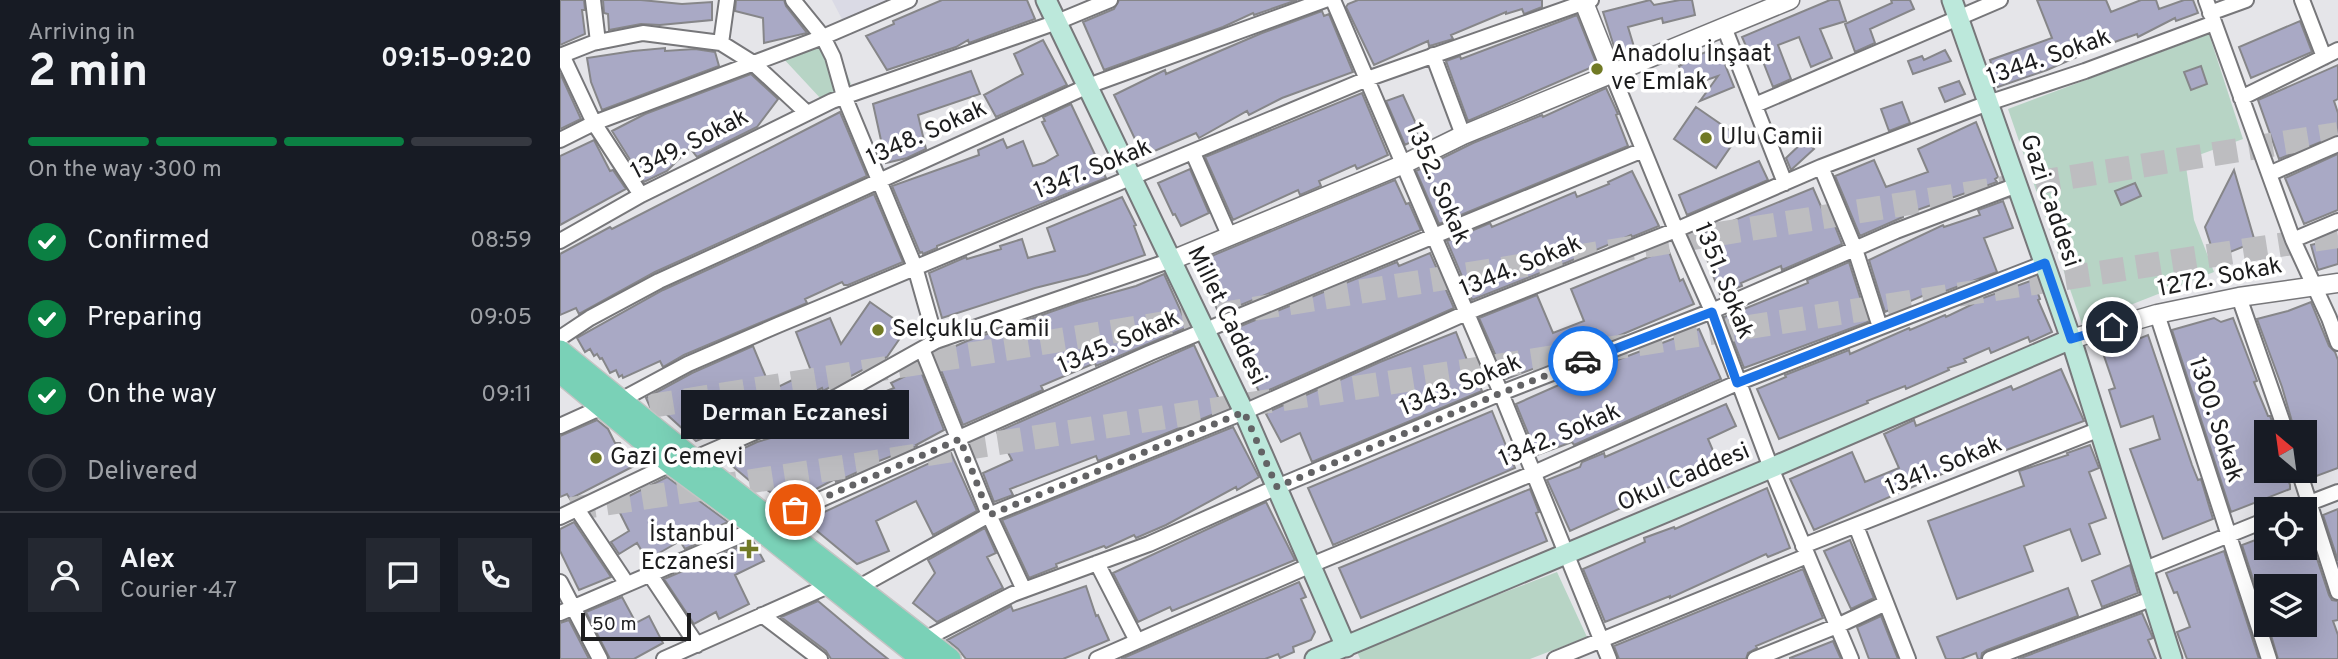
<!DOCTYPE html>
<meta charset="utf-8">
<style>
body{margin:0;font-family:Overpass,sans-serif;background:#242831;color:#f1f3f6;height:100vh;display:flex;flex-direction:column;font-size:26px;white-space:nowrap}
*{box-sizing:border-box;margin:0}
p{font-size:23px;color:#9ea1a6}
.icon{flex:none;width:38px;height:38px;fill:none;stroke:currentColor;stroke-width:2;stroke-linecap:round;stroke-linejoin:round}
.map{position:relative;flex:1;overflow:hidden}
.side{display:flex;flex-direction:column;background:#171b24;width:560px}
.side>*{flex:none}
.needle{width:46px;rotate:331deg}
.tools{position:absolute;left:1694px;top:420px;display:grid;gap:14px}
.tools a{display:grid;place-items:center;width:63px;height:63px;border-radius:0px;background:#171b24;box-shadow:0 7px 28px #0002;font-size:35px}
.scale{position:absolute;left:21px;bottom:18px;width:110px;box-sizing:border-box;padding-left:7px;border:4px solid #1d1d1e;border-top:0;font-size:19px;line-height:24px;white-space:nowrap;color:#1d1d1e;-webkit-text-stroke:5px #fff;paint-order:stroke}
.pin{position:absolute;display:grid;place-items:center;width:60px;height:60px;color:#fff;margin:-30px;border:4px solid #fff;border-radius:50%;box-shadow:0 2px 7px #0007}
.courier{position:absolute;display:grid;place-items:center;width:70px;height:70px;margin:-35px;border:5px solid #1a73e8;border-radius:50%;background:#fff;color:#222;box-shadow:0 2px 9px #0007}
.bubble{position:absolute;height:49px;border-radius:0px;background:#171b24;box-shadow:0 7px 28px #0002;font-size:23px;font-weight:700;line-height:49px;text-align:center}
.head em{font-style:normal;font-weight:700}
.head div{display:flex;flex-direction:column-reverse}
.head{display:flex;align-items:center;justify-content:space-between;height:119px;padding:0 28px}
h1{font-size:46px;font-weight:700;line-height:52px}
.bar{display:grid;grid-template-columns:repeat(4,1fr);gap:10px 7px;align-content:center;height:84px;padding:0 28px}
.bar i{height:9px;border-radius:5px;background:#363941}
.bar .active{background:#0b8043}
.bar p{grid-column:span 4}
.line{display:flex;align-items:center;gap:18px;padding:0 28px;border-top:2px solid #363941}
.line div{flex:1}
.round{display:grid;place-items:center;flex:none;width:74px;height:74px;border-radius:0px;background:#242831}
ol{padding:0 28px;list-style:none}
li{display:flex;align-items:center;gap:21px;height:77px}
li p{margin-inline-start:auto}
li .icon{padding:7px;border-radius:50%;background:#0b8043;color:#fff;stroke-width:4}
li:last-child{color:#9ea1a6}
li i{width:38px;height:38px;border:4px solid #363941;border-radius:50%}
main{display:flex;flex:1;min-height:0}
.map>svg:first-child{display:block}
</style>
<main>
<section class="side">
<div class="head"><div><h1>2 min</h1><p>Arriving in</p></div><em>09:15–09:20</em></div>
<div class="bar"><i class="active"></i><i class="active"></i><i class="active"></i><i></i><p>On the way · 300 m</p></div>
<ol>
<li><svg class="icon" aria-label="check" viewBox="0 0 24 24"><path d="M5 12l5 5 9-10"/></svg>Confirmed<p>08:59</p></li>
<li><svg class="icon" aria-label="check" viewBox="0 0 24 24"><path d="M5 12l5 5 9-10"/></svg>Preparing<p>09:05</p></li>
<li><svg class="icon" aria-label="check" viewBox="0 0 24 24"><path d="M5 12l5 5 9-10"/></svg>On the way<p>09:11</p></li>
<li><i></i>Delivered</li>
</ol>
<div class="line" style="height:126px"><a class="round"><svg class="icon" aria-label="person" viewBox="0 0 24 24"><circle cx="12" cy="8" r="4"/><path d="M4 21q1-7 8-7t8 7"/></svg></a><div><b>Alex</b><p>Courier · 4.7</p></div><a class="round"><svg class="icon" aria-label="chat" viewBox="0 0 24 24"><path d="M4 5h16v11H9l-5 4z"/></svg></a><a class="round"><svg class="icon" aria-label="phone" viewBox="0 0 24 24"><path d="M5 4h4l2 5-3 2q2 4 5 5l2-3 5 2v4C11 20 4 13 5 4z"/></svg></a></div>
</section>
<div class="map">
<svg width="1778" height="659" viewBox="0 0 1778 659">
<rect width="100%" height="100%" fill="#e5e5e9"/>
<path fill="#dadae5" d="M272,0H336L284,23Z"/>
<path fill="#b7d4c5" d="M1649,34L1683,139L1625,160L1634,220L1654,272L1522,324L1448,109Z
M272,37L291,84L262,100L221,56Z
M997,572L1027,637L970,659H800L796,649Z"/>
<path fill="#a9a9c5" stroke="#868689" stroke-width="2" d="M0,0H24L25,10H22L25,34L0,45Z
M43,0H81L122,4L152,2V20L100,25L81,24L49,30L48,14L44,13Z
M176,0H224L226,6L247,33L204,43L203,18L175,11Z
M382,0H467L475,19L409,43L408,40L396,47L327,70L306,36L334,24L333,21Z
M559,0H737L694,15L693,13L663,27L544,70L523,22L554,9Z
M798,0H982V7L964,14L962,9L946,14V12L891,35L893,39L873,45L869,46L868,41L814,65L786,7L788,4Z
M1090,0L1094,5L1120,0H1132L1135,15L1103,23L1102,18L1068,27L1075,50L1057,56L1043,12Z
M1270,0H1279L1286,21L1260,29L1272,58L1251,67L1239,37L1218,45L1231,79L1213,87L1202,59L1193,62L1182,37Z
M1331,0H1350L1354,9L1310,29L1315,43L1295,52L1285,24L1332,3Z
M1477,0H1546L1551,12L1581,0H1596L1599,9L1624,0H1633L1638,13L1616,21L1615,18L1578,37L1577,34L1535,49L1487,70L1438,87L1430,60L1492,38Z
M762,11L764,16L769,14L793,72L722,98L689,115L687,111L639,138L636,133L583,156L554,95L605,70L606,74L702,33Z
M1017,15L1037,65L908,121L886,61L900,56L901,59Z
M1740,21L1752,52L1691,78L1679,47Z
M483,40L507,85L436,117L424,95L463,74L454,54Z
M1158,47L1174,87L1140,101L1158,76L1132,85L1128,75L1124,77L1119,66L1125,63L1124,61Z
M105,48V51L135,49L155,52L159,66L42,110L31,82L27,58L73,51Z
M1385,50L1391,61L1353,74L1348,61L1362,56L1364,60Z
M1778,65V99L1774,101L1778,113V135L1719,159L1698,100Z
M1641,66L1647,84L1631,90L1624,72Z
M411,71L420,94L358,115L366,149L347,158L326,163L313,104Z
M0,73L21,119L0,129Z
M191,74L218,99L197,127L137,157L130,148L107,171L84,182L52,131L85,114Z
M1399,81L1405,94L1385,102L1379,88Z
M1046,88L1058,114L1056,115L1068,146L879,224L856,171L913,143L982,115L983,117Z
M802,93L828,155L797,169L795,165L759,181L761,186L740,195L738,190L673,220L645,157Z
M843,95L857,126L854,127L859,138L845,145L826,101Z
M1342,102L1350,123L1329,131L1321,109Z
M511,104L546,178L377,246V248L363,254L362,252L360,253L332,186L419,155L418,150L443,139L447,148L463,141L473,166L484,163L498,155L482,122L485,121L483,117Z
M1136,107L1178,136L1156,168L1114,139Z
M280,112L307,176L95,272L19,314L16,308L0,315V254L50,227L52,229Z
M1416,122L1438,177L1435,179L1437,182L1343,215V217L1300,236L1275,176L1314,160L1326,187L1368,172L1358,149Z
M34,140L50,171L53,170L66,189L0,225V156Z
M1245,140L1254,149L1231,170L1226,158Z
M1778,154V210L1744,224L1725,178Z
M1199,161L1208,180L1127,215L1119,195Z
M630,169L649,213L621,226L615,214L613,215L598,183Z
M1674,170L1695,242L1655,258L1645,227Z
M1072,171L1099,226L1072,237L1071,235L1008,262L912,300L887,241L930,223L932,227L1015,192L1017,197L1049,184L1048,182Z
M835,180L846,204L849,203L861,230L659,314L637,262Z
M1575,183L1581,196L1561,205L1555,191Z
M1253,188L1266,218L1271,216L1282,244L1222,270L1221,266L1181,283L1182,286L1160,294L1138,235Z
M314,194L343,262L288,285H284L282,282L245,299L247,303L124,355L103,367L100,361L63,378L62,375L59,377L56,370L50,373L42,358L40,359L37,354L34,356L30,349L25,352L17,338L103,290Z
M562,197L576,225L574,226L585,255L527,275L475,288L382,318L369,273L406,257L407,259L441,249L440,246L462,239L468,258L495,251L487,228Z
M1443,201L1453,228L1424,238L1437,272L1383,292L1381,288L1325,312L1309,260L1383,225L1384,227L1420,215L1418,210Z
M1778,238V264L1758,270L1751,245Z
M1108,249L1120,281L1123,279L1134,304L1037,345L946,379L919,318L977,295L993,333L1024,321L1011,289Z
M870,253L894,308L700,394L671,330L837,262L839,266Z
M1289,262L1308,322L1184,368L1164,317L1248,283L1247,280Z
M604,274L628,327L536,366L535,363L481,386L483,390L403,425L375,355L407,341L519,302L576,286Z
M1473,280L1480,299L1478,300L1492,332L1470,342L1468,337L1431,353L1429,348L1404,359L1406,362L1388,368L1389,370L1346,389L1345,386L1307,401L1308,403L1219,439L1197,389L1226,377L1225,375L1289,350L1290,354L1349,328L1350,330L1385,315L1386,317L1413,304L1412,302Z
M310,302L347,328L327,357L263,391L262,388L232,403L231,400L136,441L103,411L99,413L96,406L90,407L86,398L132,373L193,346L210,387L214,385L216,388L251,371L236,332L270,318L281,344Z
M1751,302L1769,346L1775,352L1778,360V468L1751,478L1745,463V432H1735L1722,387L1697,319L1728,311Z
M1654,318L1661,322L1673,318L1697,381L1694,382L1708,416H1710L1716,432H1706V471H1725L1730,485V489L1671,512L1612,330Z
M1139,329L1161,379L1014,445L1012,442L977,455L956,404L1044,365Z
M896,332L909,365L911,364L922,391L752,462L740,433L721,442L706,414L708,412L820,362Z
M1588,335L1632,465L1638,480L1641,479L1653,519L1603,539L1570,449L1600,439L1593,416L1561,427L1549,390L1555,388L1543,353Z
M634,345L664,410L538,461L536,456L450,489L453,495L434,502L423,473L452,460L437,432Z
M360,369L384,430L356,445L357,446L299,469L300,471L276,482L275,479L228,504L192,480L190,481L163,458L197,442L228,433L307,402L306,399L334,388L331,383Z
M1501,369L1524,421L1382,474L1254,530L1230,479L1292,452L1305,482L1339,468L1324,434L1354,420L1356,426L1451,386L1453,390Z
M1166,404L1176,426L1148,439L1160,467L1092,494L1010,531L987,480L1020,467L1022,462L1044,453L1045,457Z
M932,411L955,468L773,545L748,488Z
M37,420L48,429L55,443H60L64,451L69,450L76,465L10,499L7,494L0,497V436Z
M673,427L699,477L677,490L676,487L606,525L576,538L574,535L546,548L544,546L496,564L497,567L469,578L442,520Z
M1530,445L1539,468L1529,472L1546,518L1529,524L1540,554L1522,561L1510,529L1464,546L1473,571L1397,599L1368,521L1464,486L1459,471L1508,455L1507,453Z
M391,453L417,511L373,535L356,501L316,521L329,551L297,564L245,521Z
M107,477L168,522L151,530L154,536L125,549L120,541L87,560L77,543L59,554L51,542L69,531L55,503Z
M1207,488L1230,548L1208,557L1206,554L1110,598V596L1045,622L1023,569L1085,542L1084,538L1114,527L1115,529Z
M970,489L979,512L976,513L987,541L801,618L779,568Z
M706,502L735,560L612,611L610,607L578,622L553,573Z
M1778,509V561L1763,515Z
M14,522L51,577L19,590L0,551V529Z
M1745,522L1769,595L1772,600L1778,601V620L1773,621L1778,635V659H1718L1708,625H1745V586H1706V619L1682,545L1706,536V548H1745Z
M425,528L436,553L427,557L443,588L377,622L353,603L375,573L368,560Z
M1290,540L1314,598L1291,609L1264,551Z
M193,541L204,561L175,575L189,604L159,619L156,612L134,624L104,579Z
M1664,551L1699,659H1627L1617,632L1630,627L1617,592L1614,593L1606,573Z
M1570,565L1578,593L1542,607L1532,581Z
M1243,569L1263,618L1196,646L1197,648L1188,653L1186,659H1059L1054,646Z
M739,582L746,597L741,599L755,632L751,640L733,647L734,652L720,658L718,654L705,659H561Z
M526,586L536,616L538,615L549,640L503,659H406L398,649L387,640L451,606L453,611Z
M1508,588L1518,616L1427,650L1422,653L1421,659H1418L1416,653L1401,659H1386L1377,637Z
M62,597L76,623L89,616L103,643L74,659H50L26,612Z
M258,601L308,643L328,659H271L266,651L221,617Z
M1582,613L1593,638L1588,640L1596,659H1458Z
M1321,616L1338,659H1309L1297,627Z
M9,620L29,659H0V623Z
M1273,641L1281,659H1230V658Z"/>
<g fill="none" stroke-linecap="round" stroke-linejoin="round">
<path stroke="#bdbdc0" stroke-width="24" stroke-dasharray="24 12" stroke-linecap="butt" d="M54,412L1778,134
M11,509L1778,236"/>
<defs>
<path id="minor" d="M33,0L38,42
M349,0L263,37L273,57L284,96L355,267L376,341
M773,0L941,393L1049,659
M1646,0L1733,240L1769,318L1778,343
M1742,0L1764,57
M1650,13L1686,0
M1164,27L1225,183
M161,43L167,0
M2,55L34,123L81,195
M873,55L903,135
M0,56L33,43L83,33L161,43L193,63L247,113
M1052,73L1116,230L1152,311L1211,468L1291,659
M1681,98L1778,50
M1195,105L1440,0
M0,140L34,123L263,37L233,0
M633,153L669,235
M1261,167L1295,249L1320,327
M1709,174L1778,144
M1733,240L1778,221
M0,241L81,195L272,101L497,22L550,0
M1679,297L1726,432
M1597,314L1709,659
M0,338L30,318L99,281L528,86L765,0
M362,349L429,515L464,590
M59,401L128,364L218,325L807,79L1031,0
M0,426L42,407
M133,459L276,397L376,341L612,260
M1739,471L1778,592
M17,509L67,584
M1734,509L1778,492
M0,517L111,464
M212,521L590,353L1083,150
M1296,526L1348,659
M1243,546L1540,429
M537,563L577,641
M1585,569L1706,520
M89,573L137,645
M0,582L40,659
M299,587L429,515L684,412L906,313L1116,230L1261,167L1428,103L1525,71L1654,23
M0,613L198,528
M202,615L260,659
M365,639L453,594L589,544L717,487L941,393L1152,311L1336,231L1457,185
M104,659L268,586
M537,659L751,565L974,473L1177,383L1485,263
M995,659L1247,556
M1195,659L1277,626L1326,603
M1430,659L1594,598"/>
<path id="tertiary" d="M1023,0L1052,73
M612,260L844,164L903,135L1230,0
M1511,339L1597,314L1679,297L1778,283"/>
<path id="secondary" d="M486,0L684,412L786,647
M1392,0L1511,339L1612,659
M755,659L1211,468L1511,339"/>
<path id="primary" d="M0,351L133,459L390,659
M0,372L111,464L198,528L362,659"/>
</defs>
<use href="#minor" stroke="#77777a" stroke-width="18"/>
<use href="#tertiary" stroke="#77777a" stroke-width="21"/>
<use href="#secondary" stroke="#77777a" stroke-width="23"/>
<use href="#primary" stroke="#c4c4c4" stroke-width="24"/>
<use href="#minor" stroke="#fff" stroke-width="14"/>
<use href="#tertiary" stroke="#fff" stroke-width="18"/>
<use href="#secondary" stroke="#bce8db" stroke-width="19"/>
<use href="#primary" stroke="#7ad1b7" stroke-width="21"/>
</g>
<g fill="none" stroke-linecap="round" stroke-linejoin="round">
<path stroke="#636365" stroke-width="7" stroke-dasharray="0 12.6" d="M235,510L400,439L429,515L684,412L717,487L941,393L1023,361"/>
<path stroke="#1a73e8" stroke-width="9" d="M1023,361L1152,312L1177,383L1485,263L1511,339L1552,327"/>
</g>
<g fill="#717a25" stroke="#fff" stroke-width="2.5">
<circle cx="1037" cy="69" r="7"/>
<circle cx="1146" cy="138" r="7"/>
<circle cx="318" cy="330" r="7"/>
<circle cx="36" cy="458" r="7"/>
<path d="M185.5 538.5h7v7h7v7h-7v7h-7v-7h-7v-7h7z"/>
</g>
<g text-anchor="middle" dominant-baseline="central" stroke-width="7" stroke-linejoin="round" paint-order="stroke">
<g font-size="24" fill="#1d1d1e" stroke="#fff" text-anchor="start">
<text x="1051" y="55">Anadolu İnşaat<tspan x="1051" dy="28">ve Emlak</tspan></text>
<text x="1160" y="138">Ulu Camii</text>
<text x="332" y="330">Selçuklu Camii</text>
<text x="50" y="458">Gazi Cemevi</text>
<text x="175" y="535" text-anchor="end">İstanbul<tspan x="175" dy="28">Eczanesi</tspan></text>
</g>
<g font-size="24" fill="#1d1d1e" stroke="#fff">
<text transform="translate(1489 58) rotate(-19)">1344. Sokak</text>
<text transform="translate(367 134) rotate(-24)">1348. Sokak</text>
<text transform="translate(130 145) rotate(-27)">1349. Sokak</text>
<text transform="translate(533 170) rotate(-22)">1347. Sokak</text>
<text transform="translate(877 184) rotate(67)">1352. Sokak</text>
<text transform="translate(1489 201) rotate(71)">Gazi Caddesi</text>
<text transform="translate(961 267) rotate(-22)">1344. Sokak</text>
<text transform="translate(1660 278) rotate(-11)">1272. Sokak</text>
<text transform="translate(1163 281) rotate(68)">1351. Sokak</text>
<text transform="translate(666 316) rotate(64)">Millet Caddesi</text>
<text transform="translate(559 343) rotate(-23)">1345. Sokak</text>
<text transform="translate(901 386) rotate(-22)">1343. Sokak</text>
<text transform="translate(1655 420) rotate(72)">1300. Sokak</text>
<text transform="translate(1000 436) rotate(-23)">1342. Sokak</text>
<text transform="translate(1384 467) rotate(-22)">1341. Sokak</text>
<text transform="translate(1124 478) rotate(-23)">Okul Caddesi</text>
</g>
</g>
</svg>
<div class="tools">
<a><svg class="needle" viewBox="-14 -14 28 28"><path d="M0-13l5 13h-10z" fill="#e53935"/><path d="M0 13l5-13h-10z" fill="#9ea1a6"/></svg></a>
<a><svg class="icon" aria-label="locate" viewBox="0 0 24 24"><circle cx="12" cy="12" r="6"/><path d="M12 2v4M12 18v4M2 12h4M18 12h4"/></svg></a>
<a><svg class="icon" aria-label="layers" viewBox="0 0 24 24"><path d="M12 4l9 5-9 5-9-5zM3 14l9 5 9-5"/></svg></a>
</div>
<div class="scale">50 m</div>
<div class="pin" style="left:235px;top:510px;background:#ea580c"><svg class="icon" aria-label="bag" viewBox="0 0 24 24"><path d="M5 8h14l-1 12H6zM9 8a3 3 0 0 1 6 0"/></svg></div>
<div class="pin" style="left:1552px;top:327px;background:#1f2937"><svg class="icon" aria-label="home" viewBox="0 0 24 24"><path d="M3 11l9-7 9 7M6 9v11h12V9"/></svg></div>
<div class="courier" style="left:1023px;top:361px"><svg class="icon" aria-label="car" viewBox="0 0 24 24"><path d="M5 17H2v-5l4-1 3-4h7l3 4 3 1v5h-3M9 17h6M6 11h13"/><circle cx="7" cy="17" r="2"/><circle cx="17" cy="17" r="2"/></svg></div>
<div class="bubble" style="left:121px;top:390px;width:228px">Derman Eczanesi</div>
</div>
</main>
